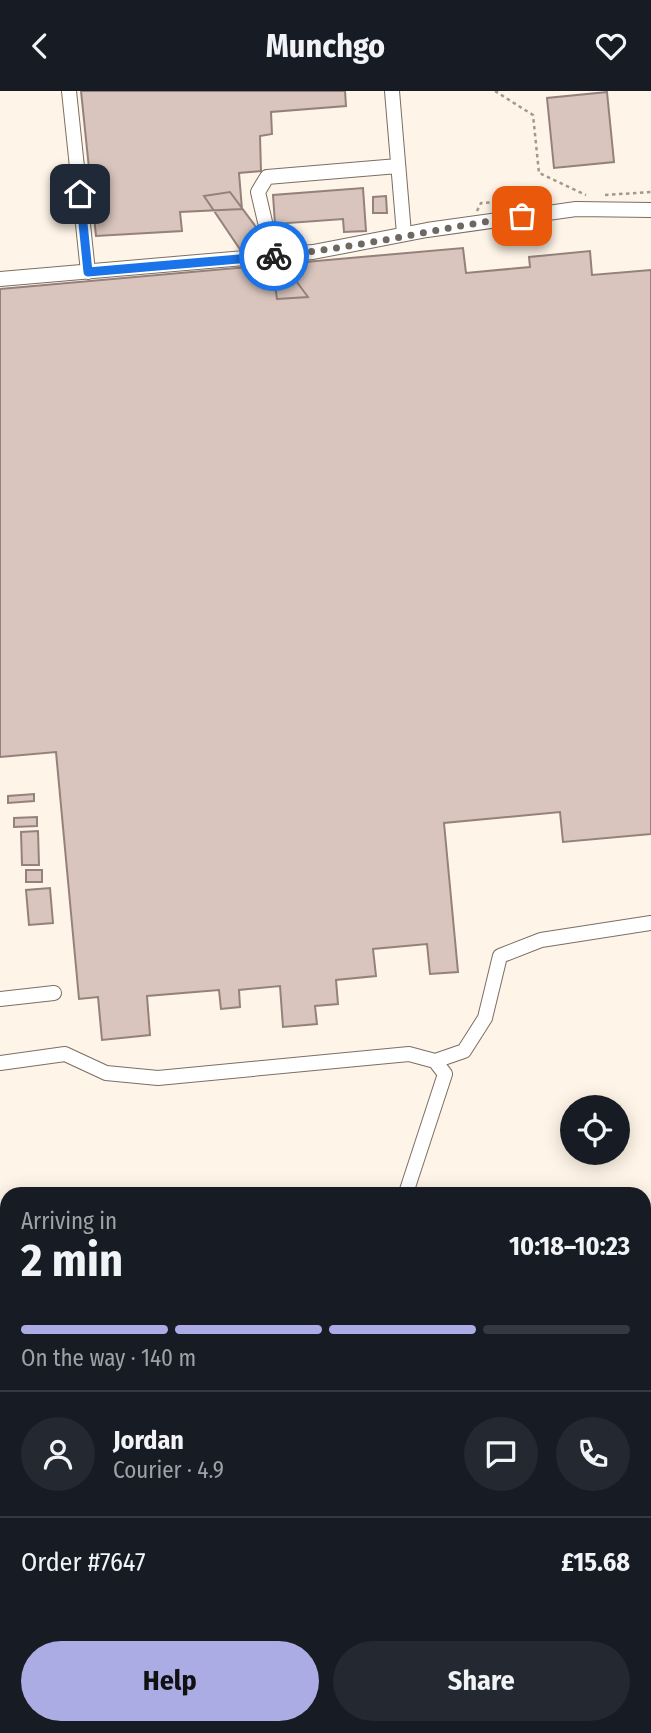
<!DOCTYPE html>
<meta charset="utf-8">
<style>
body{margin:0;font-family:"Fira Sans Condensed",sans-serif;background:#242831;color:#f1f3f6;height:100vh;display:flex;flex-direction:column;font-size:26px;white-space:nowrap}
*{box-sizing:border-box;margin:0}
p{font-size:23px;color:#9ea1a6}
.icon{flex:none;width:38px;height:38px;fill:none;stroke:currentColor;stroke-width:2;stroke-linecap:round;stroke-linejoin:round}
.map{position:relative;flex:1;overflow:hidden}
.drawer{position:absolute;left:0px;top:1096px;width:651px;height:548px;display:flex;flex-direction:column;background:#171b24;border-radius:21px 21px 0 0;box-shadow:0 4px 18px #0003}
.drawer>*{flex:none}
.tools{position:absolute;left:560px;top:1004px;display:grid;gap:14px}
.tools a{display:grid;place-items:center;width:70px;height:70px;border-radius:50%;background:#171b24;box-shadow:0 4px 18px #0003;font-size:35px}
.pin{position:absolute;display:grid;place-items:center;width:60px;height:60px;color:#fff;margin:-30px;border-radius:14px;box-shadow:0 4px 10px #0006}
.courier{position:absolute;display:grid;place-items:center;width:70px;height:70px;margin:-35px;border:5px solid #1a73e8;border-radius:50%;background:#fff;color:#222;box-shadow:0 2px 9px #0007}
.headline em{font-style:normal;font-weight:700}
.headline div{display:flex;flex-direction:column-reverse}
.headline{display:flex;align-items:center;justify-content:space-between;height:119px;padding:0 21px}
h1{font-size:46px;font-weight:700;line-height:52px}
.bar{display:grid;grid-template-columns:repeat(4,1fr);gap:10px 7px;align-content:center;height:84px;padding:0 21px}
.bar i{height:9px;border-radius:5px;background:#363941}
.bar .on{background:#abace4}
.bar p{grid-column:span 4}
.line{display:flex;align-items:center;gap:18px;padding:0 21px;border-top:2px solid #363941}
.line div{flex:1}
.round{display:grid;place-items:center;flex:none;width:74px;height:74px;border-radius:37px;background:#242831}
.button{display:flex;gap:14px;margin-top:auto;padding:14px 21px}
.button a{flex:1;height:80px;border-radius:42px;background:#abace4;color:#111;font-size:28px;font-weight:700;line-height:80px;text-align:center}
.button a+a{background:#242831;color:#f1f3f6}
header{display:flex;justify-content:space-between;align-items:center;height:91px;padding:0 21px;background:#171b24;font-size:32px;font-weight:700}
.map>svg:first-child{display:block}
</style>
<header><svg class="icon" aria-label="back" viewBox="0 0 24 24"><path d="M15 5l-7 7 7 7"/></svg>Munchgo<svg class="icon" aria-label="heart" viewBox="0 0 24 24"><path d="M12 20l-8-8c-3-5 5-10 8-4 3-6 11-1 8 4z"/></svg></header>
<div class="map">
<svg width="651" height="1642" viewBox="0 0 651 1642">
<rect width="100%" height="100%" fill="#fef4e7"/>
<path fill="#d9c5bd" stroke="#94817b" stroke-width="2" d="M81,0H345L346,15L271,21L272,43L260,45L261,80L239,82L242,118L180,121L182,140L96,145Z
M607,1L614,71L554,77L547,7Z
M363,97L366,140L344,141L343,128L275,133L273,104Z
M230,101L308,206L277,208L275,194L266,197L204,105Z
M386,105L387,122H373V106Z
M463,157L466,182L530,176L529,166L590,160L592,184L651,179V743L563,751L560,721L444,732L458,881L430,883L427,853L373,858L376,885L336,889L338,913L315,915L317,933L283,936L280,895L239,899L240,916L221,918L219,899L147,905L150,944L102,949L98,906L79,908L56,661L0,666V198Z
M34,703V710L8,712V705Z
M37,726V735L14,736V727Z
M38,740L39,774H22L21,741Z
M26,779H42V791H26Z
M50,797L53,832L29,834L26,799Z
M644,1304L651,1305V1369L644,1401Z
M651,1510V1561L644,1559V1539Z
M484,1636H591L589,1642H483Z"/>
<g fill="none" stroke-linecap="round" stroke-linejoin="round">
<defs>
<path id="minor" d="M69,0L88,181
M392,0L404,143
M273,165L258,101L267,86L398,75
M0,188L313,161L427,139L576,118L651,119
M0,908L54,902
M435,970L464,960L485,927L500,865L541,849L651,832
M0,972L65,963L106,982L158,987L409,963L435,970L445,983L406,1102
M644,1201L651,1198
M644,1292L651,1293
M644,1438L651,1440
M644,1486L651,1458
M605,1642L607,1636"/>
</defs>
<use href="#minor" stroke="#7b6f62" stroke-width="16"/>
<path stroke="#a1998f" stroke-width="2.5" stroke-dasharray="3.5 3.5" stroke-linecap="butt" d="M495,0L533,24L539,82L586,104
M605,104L651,101
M477,120L481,112L539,108"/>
<use href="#minor" stroke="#fff" stroke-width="14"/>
</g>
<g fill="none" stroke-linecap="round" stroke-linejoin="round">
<path stroke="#6e6860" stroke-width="7" stroke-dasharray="0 12.6" d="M274,165C357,157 439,137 522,125"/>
<path stroke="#1a73e8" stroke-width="9" d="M80,103L88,181L274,165"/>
</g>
</svg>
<div class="tools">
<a><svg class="icon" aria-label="locate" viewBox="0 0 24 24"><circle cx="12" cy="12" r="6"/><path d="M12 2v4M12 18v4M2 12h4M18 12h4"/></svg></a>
</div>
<div class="pin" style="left:522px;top:125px;background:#ea580c"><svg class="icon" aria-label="bag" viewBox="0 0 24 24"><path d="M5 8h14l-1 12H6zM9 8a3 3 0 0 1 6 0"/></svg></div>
<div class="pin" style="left:80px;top:103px;background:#1f2937"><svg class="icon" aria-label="home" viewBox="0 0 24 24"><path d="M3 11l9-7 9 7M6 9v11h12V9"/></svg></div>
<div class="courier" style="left:274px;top:165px"><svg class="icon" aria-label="bike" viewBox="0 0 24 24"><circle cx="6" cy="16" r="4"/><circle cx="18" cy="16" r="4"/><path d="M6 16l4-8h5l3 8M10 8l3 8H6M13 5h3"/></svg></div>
<section class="drawer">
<div class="headline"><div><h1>2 min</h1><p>Arriving in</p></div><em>10:18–10:23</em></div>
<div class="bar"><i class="on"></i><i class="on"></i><i class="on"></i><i></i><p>On the way · 140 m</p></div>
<div class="line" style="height:126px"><a class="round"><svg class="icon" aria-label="person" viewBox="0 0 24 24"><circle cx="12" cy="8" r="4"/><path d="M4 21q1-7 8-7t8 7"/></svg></a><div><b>Jordan</b><p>Courier · 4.9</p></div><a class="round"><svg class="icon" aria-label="chat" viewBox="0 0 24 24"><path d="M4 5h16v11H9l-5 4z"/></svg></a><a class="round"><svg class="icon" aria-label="phone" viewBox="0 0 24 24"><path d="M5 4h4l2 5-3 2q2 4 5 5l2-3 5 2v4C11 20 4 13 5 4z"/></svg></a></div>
<div class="line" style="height:91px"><div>Order #7647</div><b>£15.68</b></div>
<div class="button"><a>Help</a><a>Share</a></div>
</section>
</div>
